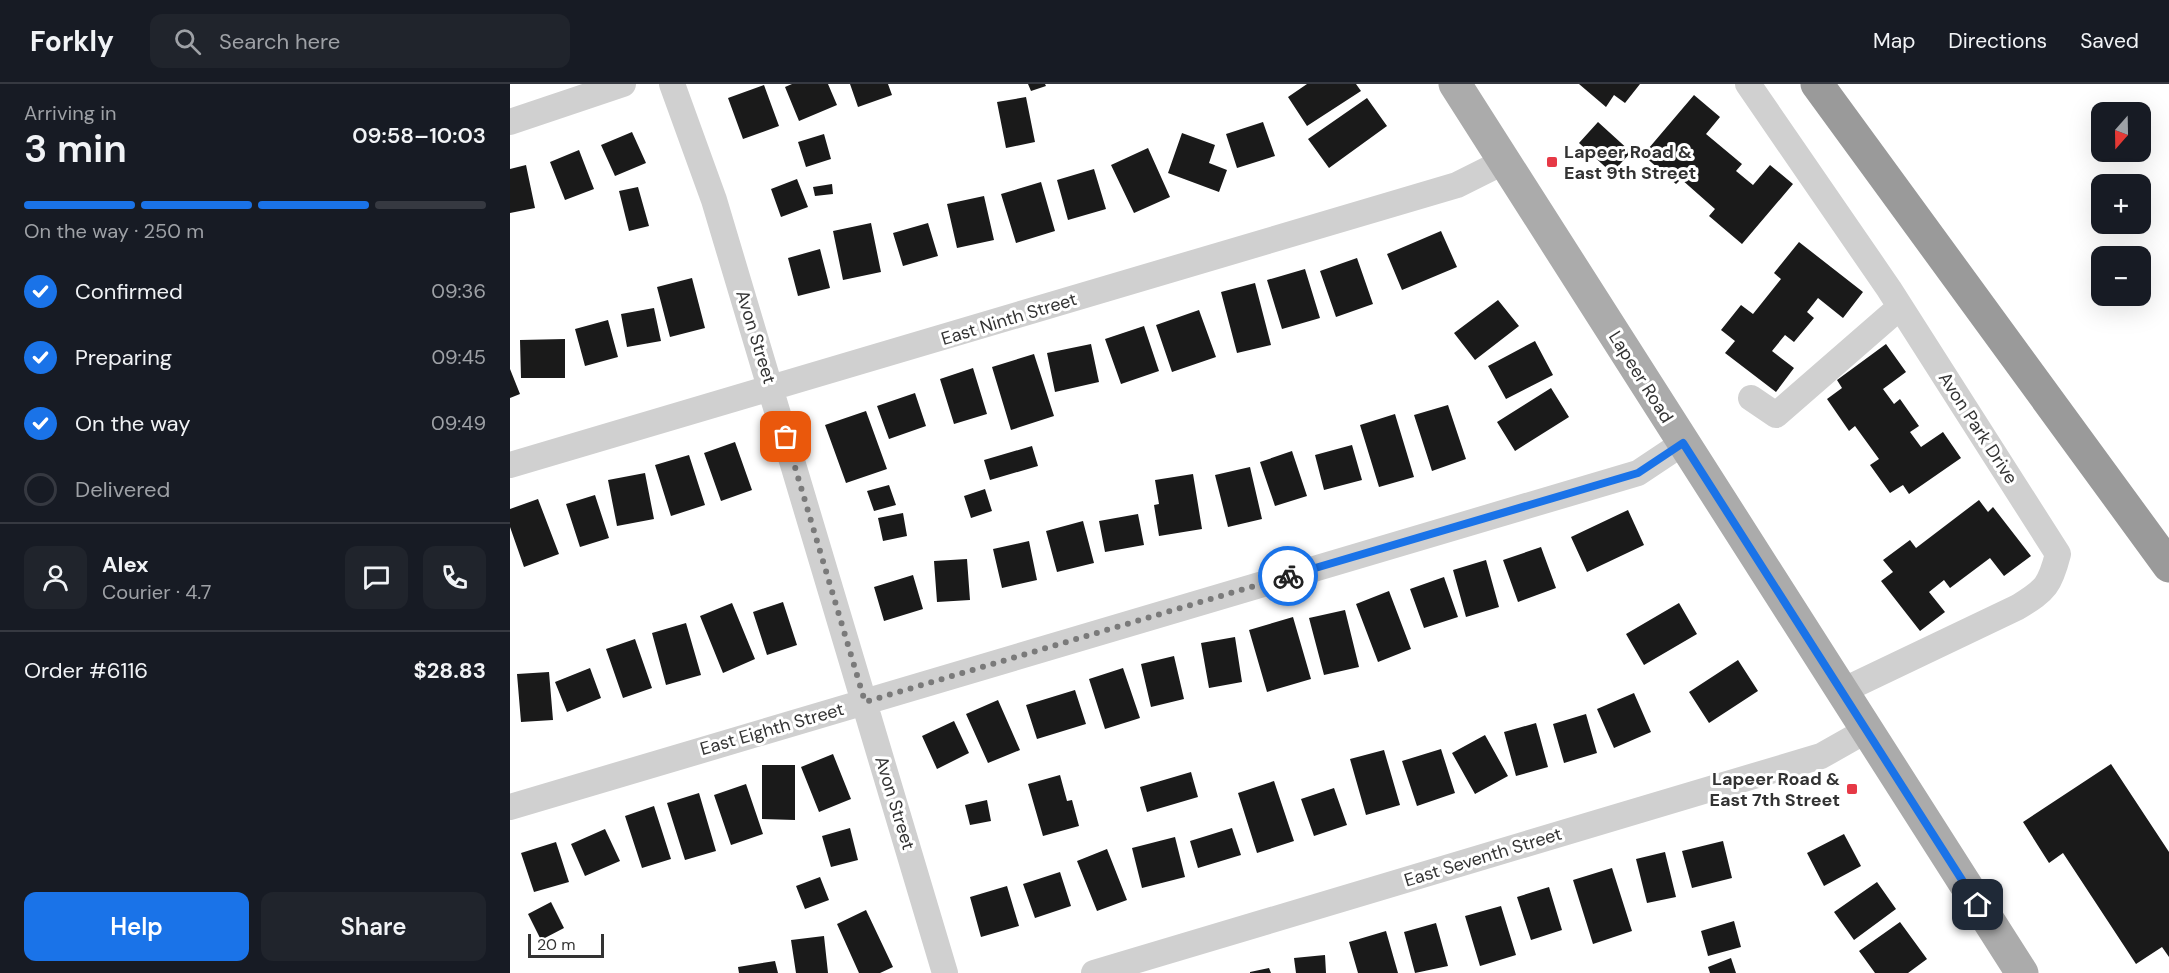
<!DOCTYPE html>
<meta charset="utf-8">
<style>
body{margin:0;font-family:"DM Sans",sans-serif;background:#20242c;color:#f1f3f6;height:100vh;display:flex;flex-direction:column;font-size:22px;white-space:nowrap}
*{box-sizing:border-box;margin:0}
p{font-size:20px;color:#9ea1a6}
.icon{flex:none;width:33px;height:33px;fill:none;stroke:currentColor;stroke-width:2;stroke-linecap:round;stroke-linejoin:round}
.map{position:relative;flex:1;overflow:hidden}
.sheet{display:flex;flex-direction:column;background:#171b24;width:510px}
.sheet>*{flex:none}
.needle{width:39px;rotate:200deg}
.buttons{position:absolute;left:1581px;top:18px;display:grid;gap:12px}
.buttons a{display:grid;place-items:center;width:60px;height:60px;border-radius:12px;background:#171b24;box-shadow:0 6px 24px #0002;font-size:30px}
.scale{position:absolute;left:18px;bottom:15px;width:76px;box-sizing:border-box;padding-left:6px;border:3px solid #333;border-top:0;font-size:16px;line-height:21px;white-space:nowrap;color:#333;-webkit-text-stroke:4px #fff;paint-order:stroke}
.pin{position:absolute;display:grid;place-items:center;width:51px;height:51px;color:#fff;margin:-26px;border-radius:12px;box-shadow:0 3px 9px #0006}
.courier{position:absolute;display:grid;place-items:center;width:60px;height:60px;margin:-30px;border:4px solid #1a73e8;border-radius:50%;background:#fff;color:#222;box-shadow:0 2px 8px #0007}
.summary em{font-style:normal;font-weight:600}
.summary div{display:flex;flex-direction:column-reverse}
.summary{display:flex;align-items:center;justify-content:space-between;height:102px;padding:0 24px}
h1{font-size:39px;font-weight:600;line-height:45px}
.bar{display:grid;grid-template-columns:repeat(4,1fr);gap:9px 6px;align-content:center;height:72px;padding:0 24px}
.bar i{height:8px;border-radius:4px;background:#363941}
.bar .on{background:#1a73e8}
.bar p{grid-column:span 4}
.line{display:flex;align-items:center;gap:15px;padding:0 24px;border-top:2px solid #363941}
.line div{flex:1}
.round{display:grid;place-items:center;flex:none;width:63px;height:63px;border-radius:12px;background:#20242c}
ol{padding:0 24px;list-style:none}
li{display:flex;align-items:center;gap:18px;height:66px}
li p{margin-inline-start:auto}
li .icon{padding:6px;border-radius:50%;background:#1a73e8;color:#fff;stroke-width:4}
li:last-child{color:#9ea1a6}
li i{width:33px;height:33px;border:3px solid #363941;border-radius:50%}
.button{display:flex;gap:12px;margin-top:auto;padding:12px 24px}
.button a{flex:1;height:69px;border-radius:12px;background:#1a73e8;color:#fff;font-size:24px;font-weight:600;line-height:69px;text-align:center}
.button a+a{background:#20242c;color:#f1f3f6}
header{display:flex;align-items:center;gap:36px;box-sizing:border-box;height:84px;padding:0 30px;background:#171b24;border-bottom:2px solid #363941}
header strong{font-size:28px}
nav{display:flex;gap:33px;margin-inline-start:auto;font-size:21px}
.search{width:420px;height:54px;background:#20242c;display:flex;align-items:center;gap:15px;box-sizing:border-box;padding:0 21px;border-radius:12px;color:#9ea1a6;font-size:22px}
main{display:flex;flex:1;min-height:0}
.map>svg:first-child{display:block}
</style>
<header>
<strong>Forkly</strong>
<div class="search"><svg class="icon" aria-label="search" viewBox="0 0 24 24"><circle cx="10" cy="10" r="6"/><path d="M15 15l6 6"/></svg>Search here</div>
<nav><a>Map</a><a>Directions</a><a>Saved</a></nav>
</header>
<main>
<section class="sheet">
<div class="summary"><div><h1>3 min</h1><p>Arriving in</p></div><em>09:58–10:03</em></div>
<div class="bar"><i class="on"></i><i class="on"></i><i class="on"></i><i></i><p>On the way · 250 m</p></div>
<ol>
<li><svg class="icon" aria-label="check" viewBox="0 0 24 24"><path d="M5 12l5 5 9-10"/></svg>Confirmed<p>09:36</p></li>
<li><svg class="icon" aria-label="check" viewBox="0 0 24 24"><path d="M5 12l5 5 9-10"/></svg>Preparing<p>09:45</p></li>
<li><svg class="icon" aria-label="check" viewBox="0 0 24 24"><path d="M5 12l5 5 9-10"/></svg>On the way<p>09:49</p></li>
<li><i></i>Delivered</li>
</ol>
<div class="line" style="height:108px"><a class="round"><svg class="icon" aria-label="person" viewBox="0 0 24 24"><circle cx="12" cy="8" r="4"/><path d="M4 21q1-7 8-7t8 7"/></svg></a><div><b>Alex</b><p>Courier · 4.7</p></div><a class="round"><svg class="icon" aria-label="chat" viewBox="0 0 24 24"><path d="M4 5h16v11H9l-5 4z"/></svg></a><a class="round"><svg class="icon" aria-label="phone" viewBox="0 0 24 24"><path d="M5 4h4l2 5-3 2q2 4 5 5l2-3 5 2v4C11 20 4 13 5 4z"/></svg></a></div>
<div class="line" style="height:78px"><div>Order #6116</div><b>$28.83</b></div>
<div class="button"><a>Help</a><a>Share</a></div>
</section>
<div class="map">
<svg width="1659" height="889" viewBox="0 0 1659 889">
<rect width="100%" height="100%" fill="#fff"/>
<path fill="#1a1a1a" d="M282,0H318L327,21L289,37L275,3Z
M340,0H378L382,11L348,23Z
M518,0H535L536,2L521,7Z
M797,0H846L851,7L797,42L778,13Z
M1069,0H1130L1115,19L1104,11L1096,23Z
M254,1L269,42L233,55L218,14Z
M1184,11L1210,33L1196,50L1232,80L1226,87L1243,101L1260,81L1283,100L1232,160L1199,132L1205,125L1171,95L1166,100L1133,71Z
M516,13L525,58L496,64L487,18Z
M857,14L877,42L819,84L798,55Z
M753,38L765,72L727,84L716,50Z
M1088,38L1121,68L1102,89L1069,59Z
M122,48L136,79L105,92L91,61Z
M672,49L705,61L699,79L717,86L709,108L658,89Z
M314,50L321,75L296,83L288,58Z
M638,64L660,113L624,129L601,81Z
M69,66L84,105L55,116L40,78Z
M16,81L25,124L0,129V85Z
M584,85L596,125L558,136L547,96Z
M287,95L298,123L271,133L261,105Z
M531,98L545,147L506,159L491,110Z
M322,100L323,110L305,112L303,103Z
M128,103L139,142L119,147L109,107Z
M474,112L484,156L447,164L437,120Z
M361,139L371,188L333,196L323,147Z
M418,139L428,172L393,182L383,149Z
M931,147L947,183L892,206L877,170Z
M1289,158L1353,208L1333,234L1308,214L1297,228L1304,234L1284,258L1275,251L1262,267L1284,284L1266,308L1215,269L1225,257L1211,246L1231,221L1243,230L1271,195L1264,189Z
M310,165L320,204L288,212L278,174Z
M847,174L863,220L826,233L810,187Z
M795,185L810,234L772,245L757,196Z
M182,194L195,244L160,253L147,203Z
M745,199L761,261L727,269L711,208Z
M988,216L1009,242L965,276L944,249Z
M144,224L151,257L117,263L111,230Z
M689,226L706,273L662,288L646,241Z
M98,236L108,273L75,282L65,245Z
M634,242L649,287L611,300L595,255Z
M55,255V294H11L10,256Z
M1025,257L1043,291L996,315L978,282Z
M581,260L589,298L545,308L537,269Z
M1376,260L1396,288L1373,305L1384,320L1390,315L1409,342L1400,348L1411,363L1433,348L1451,374L1399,410L1393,401L1380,409L1360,381L1369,375L1345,342L1339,347L1317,315L1332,304L1327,296Z
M524,270L544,332L501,346L482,283Z
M463,284L477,330L444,340L430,295Z
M0,285L10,310L0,314Z
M1041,304L1059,333L1005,367L987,338Z
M405,309L416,342L379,355L367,322Z
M938,321L956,375L922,387L904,331Z
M356,327L377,385L336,399L315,341Z
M885,330L904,393L869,403L850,341Z
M225,358L242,406L211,417L194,369Z
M842,361L852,396L814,406L805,371Z
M522,362L528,382L480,396L474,376Z
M782,367L797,412L765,422L750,378Z
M179,371L195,421L161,432L145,381Z
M740,383L752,435L718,443L705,391Z
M135,389L144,435L107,442L98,396Z
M683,390L692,445L649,452L644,421L649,420L645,396Z
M379,401L386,421L364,427L357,407Z
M475,405L482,427L461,434L454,412Z
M85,411L99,454L70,463L56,420Z
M28,415L49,470L14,483L0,443V425Z
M1469,416L1478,428L1483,423L1521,472L1494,492L1480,474L1440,504L1434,496L1419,508L1435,528L1410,547L1371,497L1383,488L1373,476L1400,456L1406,464Z
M1118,426L1134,461L1077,488L1061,453Z
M393,429L397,452L373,457L368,434Z
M628,430L634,461L595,468L589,437Z
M573,437L584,479L547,488L536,447Z
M519,457L527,496L492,504L483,465Z
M1031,463L1046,504L1008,518L993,476Z
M457,475L460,516L427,518L424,477Z
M976,476L989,523L956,533L943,486Z
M403,491L413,525L374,537L364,503Z
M934,493L948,533L914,544L900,505Z
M879,507L901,565L868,578L846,520Z
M273,518L287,561L257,571L243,528Z
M222,519L245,575L213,589L190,532Z
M1169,519L1187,550L1134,581L1116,550Z
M835,526L849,583L814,591L799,534Z
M783,533L801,595L757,608L739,546Z
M176,539L191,591L156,601L142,549Z
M725,553L732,598L699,604L691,559Z
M125,555L142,604L113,614L96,565Z
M664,572L674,615L641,623L631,580Z
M1228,576L1248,607L1199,639L1179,608Z
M80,584L91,614L57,628L45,598Z
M613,584L630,634L595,645L579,595Z
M39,588L43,636L11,638L7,590Z
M565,606L576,640L527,655L516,621Z
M1124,609L1141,648L1104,664L1087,625Z
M488,616L510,666L478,679L456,630Z
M1076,630L1087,669L1054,679L1043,640Z
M444,637L459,669L427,685L412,652Z
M1026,639L1038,683L1006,692L994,648Z
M975,651L998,692L965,710L942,669Z
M931,665L945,709L907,722L892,677Z
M874,666L890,721L856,731L840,675Z
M323,670L341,715L309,728L291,683Z
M1601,680L1659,768V873L1652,863L1626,880L1553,769L1539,779L1513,738Z
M252,681H285V736L252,735Z
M681,688L688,713L637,728L630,703Z
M550,691L557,717L562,716L569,742L533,752L518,700Z
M764,697L784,757L747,769L728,709Z
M236,700L253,750L221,761L204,711Z
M824,704L837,741L804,752L791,715Z
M189,709L206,767L175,776L157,719Z
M477,716L481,737L460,741L455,721Z
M144,722L161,775L132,784L115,732Z
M340,744L348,776L321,783L312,752Z
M722,744L731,771L688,784L680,757Z
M95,745L110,777L75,792L61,760Z
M1334,750L1351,782L1314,802L1297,769Z
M665,753L675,793L632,804L622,764Z
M1213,757L1222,794L1182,804L1172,767Z
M46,758L59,798L24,808L11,769Z
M597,765L617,816L587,827L567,777Z
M1155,768L1166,813L1137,819L1126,775Z
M1102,784L1122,847L1083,860L1063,796Z
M550,788L561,822L525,834L513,800Z
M310,793L319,816L295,825L286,802Z
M1367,798L1386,825L1344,856L1324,828Z
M497,802L509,842L471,853L460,813Z
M1039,803L1052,846L1021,856L1007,813Z
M41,818L54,844L31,856L18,830Z
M991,822L1006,871L970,882L955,832Z
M356,826L383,883L370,889H349L327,840Z
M1224,837L1231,863L1198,872L1191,847Z
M1390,838L1417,875L1398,889H1365L1349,867Z
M926,839L938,882L905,889L894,848Z
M876,847L888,889H848L839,858Z
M314,852L318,889H286L281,856Z
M815,871L816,889H786L784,874Z
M1221,874L1226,889H1200L1198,883Z
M265,877L268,889H229L228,883Z
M759,884L761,889H740V888Z"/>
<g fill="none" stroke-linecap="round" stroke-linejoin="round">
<path stroke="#d0d0d0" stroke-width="26" d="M162,0L204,116L435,889
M1238,0L1379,205L1548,470C1540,501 1536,506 1508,523L1332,607
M0,38L113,0
M1241,314L1266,331L1390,223
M0,381L947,101L995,77
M0,723L1128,389L1173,359
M584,889L1311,672L1357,646"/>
<path stroke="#ababab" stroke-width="33" d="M945,0L1512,889"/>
<path stroke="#9a9a9a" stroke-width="33" d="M1307,0L1659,482"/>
</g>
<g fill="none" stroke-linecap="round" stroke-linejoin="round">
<path stroke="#7a7a7a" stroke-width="6" stroke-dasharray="0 10.8" d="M276,353L355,618L778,492"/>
<path stroke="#1a73e8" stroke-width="8" d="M778,492L1128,389L1173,359L1468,821"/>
</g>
<g fill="#e63946" stroke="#fff" stroke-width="2">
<rect x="1036" y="72" width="12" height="12" rx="3"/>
<rect x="1336" y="699" width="12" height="12" rx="3"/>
</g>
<g text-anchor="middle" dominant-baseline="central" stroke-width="6" stroke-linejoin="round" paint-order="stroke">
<g font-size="18" font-weight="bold" fill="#333" stroke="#fff" text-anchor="start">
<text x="1054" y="68">Lapeer Road &amp;<tspan x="1054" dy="21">East 9th Street</tspan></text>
<text x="1330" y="695" text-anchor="end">Lapeer Road &amp;<tspan x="1330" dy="21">East 7th Street</tspan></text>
</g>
<g font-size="18" fill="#333" stroke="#fff">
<text transform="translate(499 235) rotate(-17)">East Ninth Street</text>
<text transform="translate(246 253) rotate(73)">Avon Street</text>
<text transform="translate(1131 293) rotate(58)">Lapeer Road</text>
<text transform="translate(1468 344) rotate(57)">Avon Park Drive</text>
<text transform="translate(262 645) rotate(-16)">East Eighth Street</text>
<text transform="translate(385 719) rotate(73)">Avon Street</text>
<text transform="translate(973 773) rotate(-17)">East Seventh Street</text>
</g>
</g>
</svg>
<div class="buttons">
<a><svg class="needle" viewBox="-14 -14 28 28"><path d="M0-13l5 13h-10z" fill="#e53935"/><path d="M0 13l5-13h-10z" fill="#9ea1a6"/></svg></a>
<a>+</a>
<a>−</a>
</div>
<div class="scale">20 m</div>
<div class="pin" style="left:276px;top:353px;background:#ea580c"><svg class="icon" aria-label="bag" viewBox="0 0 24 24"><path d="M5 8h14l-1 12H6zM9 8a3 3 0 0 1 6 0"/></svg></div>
<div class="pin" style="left:1468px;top:821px;background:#1f2937"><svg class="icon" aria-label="home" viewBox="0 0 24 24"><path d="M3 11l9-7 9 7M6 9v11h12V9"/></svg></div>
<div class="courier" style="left:778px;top:492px"><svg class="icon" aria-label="bike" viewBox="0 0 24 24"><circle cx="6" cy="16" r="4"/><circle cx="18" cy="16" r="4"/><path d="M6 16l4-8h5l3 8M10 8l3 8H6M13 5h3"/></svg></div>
</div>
</main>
